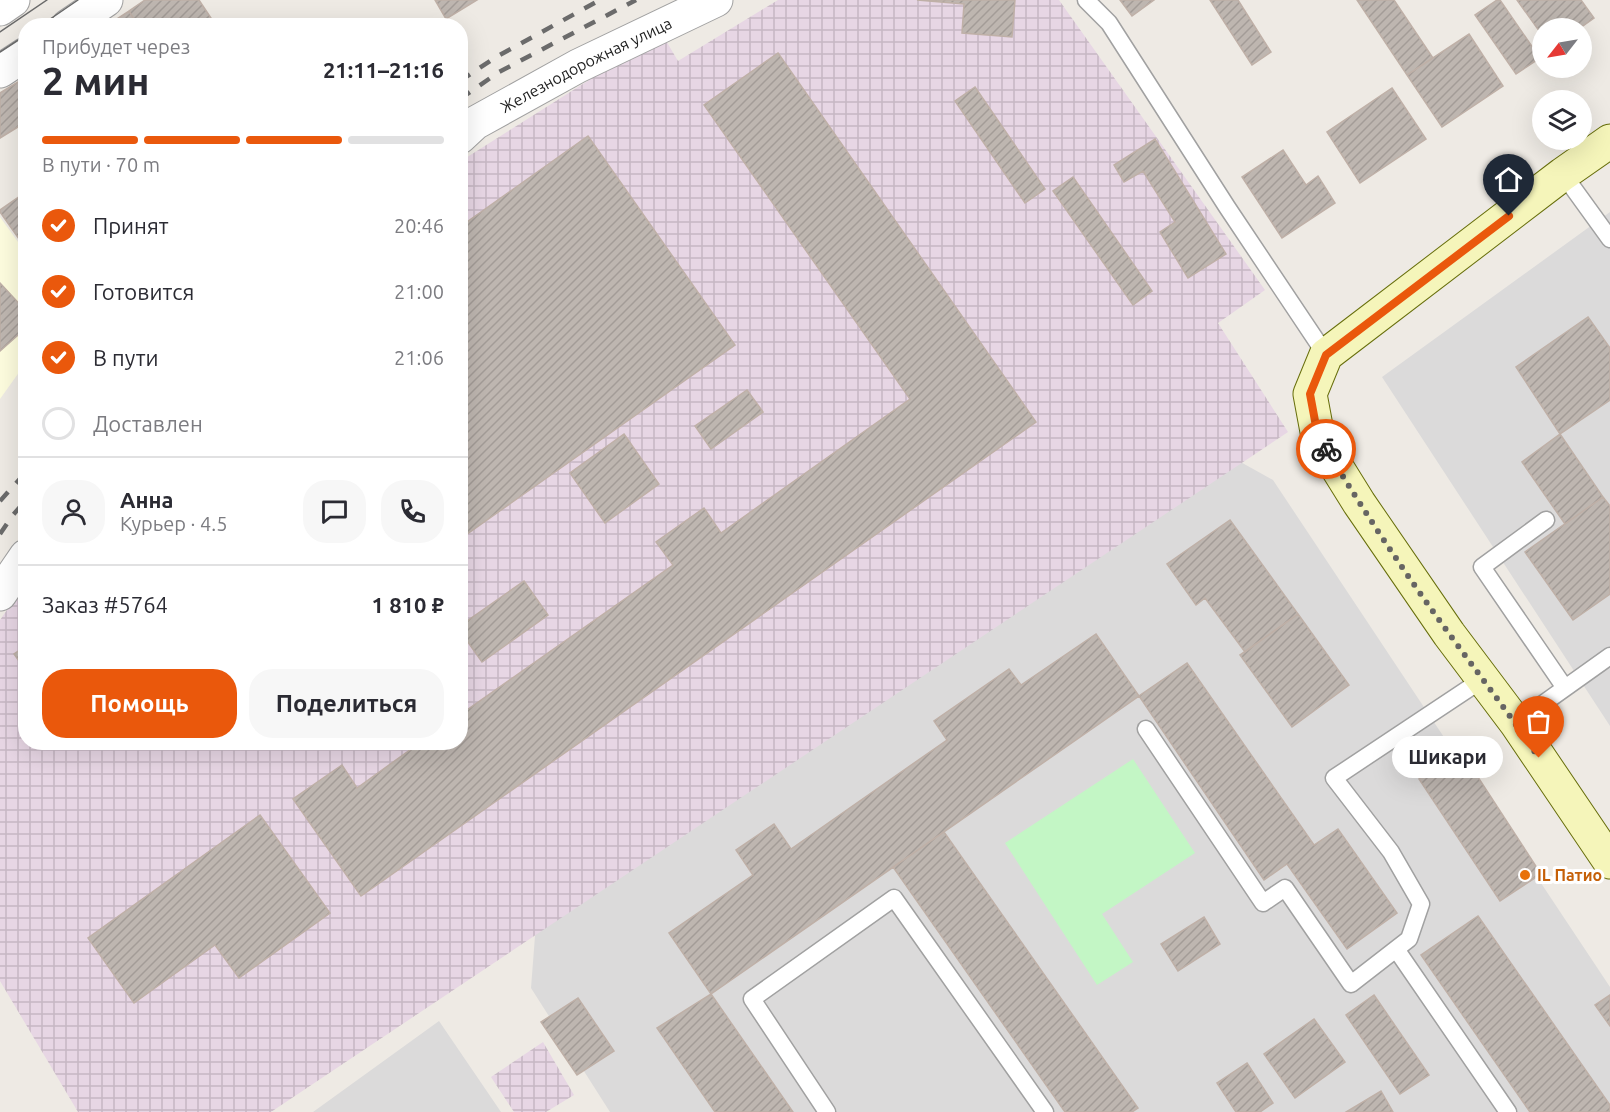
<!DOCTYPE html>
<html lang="ru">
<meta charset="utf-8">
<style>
body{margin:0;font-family:Ubuntu,sans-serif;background:#f7f7f7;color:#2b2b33;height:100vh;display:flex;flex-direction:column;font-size:22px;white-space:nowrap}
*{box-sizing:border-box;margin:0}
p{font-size:20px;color:#7c7c81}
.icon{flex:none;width:33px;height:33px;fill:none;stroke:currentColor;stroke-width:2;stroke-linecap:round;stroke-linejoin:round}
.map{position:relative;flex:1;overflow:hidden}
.panel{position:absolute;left:18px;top:18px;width:450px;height:732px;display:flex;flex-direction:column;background:#fff;border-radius:24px;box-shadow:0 6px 24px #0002}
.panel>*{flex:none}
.needle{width:39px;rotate:239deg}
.buttons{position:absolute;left:1532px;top:18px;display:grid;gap:12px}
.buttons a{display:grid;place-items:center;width:60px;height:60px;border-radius:50%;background:#fff;box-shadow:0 6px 24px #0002;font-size:30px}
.pin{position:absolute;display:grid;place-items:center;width:51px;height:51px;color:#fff;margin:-62px -26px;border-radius:50% 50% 50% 0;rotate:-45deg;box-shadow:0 0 6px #0007}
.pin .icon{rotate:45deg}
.courier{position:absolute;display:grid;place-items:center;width:60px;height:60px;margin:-30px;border:4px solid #ea580c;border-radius:50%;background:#fff;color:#222;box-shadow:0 2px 8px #0007}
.bubble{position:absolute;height:42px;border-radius:21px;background:#fff;box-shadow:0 6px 24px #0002;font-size:20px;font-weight:700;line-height:42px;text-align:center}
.overview em{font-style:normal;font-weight:700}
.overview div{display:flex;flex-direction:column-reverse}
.overview{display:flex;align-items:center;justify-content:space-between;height:102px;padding:0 24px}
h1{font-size:39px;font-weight:700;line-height:45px}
.bar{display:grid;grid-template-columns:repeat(4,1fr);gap:9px 6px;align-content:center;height:72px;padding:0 24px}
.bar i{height:8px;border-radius:4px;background:#e1e1e2}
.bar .current{background:#ea580c}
.bar p{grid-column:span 4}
.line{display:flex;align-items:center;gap:15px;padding:0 24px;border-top:2px solid #e1e1e2}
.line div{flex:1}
.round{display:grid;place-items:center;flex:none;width:63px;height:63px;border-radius:24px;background:#f7f7f7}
ol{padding:0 24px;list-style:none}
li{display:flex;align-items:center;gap:18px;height:66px}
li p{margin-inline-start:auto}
li .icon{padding:6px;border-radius:50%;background:#ea580c;color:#fff;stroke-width:4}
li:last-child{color:#7c7c81}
li i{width:33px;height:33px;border:3px solid #e1e1e2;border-radius:50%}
.cta{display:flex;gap:12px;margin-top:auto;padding:12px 24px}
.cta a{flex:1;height:69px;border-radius:24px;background:#ea580c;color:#fff;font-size:24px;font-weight:700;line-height:69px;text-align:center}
.cta a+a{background:#f7f7f7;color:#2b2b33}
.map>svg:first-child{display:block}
</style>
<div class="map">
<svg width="1610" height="1112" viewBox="0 0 1610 1112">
<defs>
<pattern id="industrial-grid" width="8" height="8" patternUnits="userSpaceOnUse" patternTransform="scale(1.5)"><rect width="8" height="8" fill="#e7d6e4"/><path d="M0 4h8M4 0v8" fill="none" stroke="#c6b7c3"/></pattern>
<pattern id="building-hatch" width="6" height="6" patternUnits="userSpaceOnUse" patternTransform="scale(1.5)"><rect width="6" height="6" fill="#beb6b0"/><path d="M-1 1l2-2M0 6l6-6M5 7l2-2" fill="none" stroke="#a39c97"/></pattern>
</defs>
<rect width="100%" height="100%" fill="#eeeae4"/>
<path fill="#dbdada" d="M1610,212V726L1382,377Z
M1219,450L1273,480L1610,987V1112H610L531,988L536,923Z
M439,1021L501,1112H313Z"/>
<path fill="url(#industrial-grid)" d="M778,0H1059L1265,290L1218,323L1288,432L271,1112H78L0,981V620L25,584L26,742H460L461,161L662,34L678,61Z
M543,1042L574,1095L546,1112H514L491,1077Z"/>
<path fill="#fdfcde" d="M0,217L26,253L25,364L0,399Z"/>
<path fill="#c3f6c5" d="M1133,759L1195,853L1102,914L1133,962L1097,985L1005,843Z"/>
<path fill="url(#building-hatch)" stroke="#bfb0a7" stroke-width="1.5" d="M145,0H199L213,21L206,26H138L129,11Z
M435,0H477L446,19Z
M917,0H1015L1012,37L962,33L964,4Z
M1120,0H1154L1132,16Z
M1210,0H1238L1271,52L1252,65Z
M1357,0H1394L1433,58L1407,75Z
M1497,0H1500L1540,58L1516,74L1475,15Z
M1517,0H1581L1594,18L1580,28H1542V35Z
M129,11L138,26H106Z
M1469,34L1503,86L1442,127L1407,75Z
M778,53L1036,422L361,896L293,799L342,765L357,788L421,742H460V715L673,565L656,542L704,508L721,533L910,399L704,105Z
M26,77V122L0,138V93Z
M975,87L1045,189L1025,203L955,101Z
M1392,88L1426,139L1360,183L1327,132Z
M588,136L735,345L460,539V227Z
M1155,139L1226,254L1188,278L1160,232L1175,222L1143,171L1124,182L1114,165Z
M1283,150L1306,185L1318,176L1335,203L1282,238L1242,177Z
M1073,177L1152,291L1133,305L1053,191Z
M26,192V249L0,212V210Z
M0,283L26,311V328L0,351Z
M1588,317L1610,348V400L1560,434L1516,367Z
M747,390L763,412L711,449L695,426Z
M624,434L659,484L605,523L570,473Z
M1560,434L1603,497L1565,524L1522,462Z
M1603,497L1610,506V594L1573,620L1525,552Z
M1230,520L1298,614L1245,652L1205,598L1196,605L1167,564Z
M524,581L548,615L482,662L460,631V626Z
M1298,614L1349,685L1292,727L1240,655Z
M1096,634L1139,696L711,994L669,933L753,875L736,850L774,824L791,849L947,740L934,721L1009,669L1021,685Z
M26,646V671L14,654Z
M1187,663L1314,845L1338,829L1397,913L1347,949L1287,864L1264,880L1139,696Z
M1461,751L1541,874L1500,901L1419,779Z
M260,815L330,913L239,978L215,945L134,1003L88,938Z
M944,832L1138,1108L1132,1112H1065L893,867Z
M1478,916L1610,1105V1112H1530L1421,955Z
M1204,917L1220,944L1178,971L1161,944Z
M711,994L793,1112H715L657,1028Z
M1374,995L1429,1075L1400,1094L1346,1015Z
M1610,995V1026L1595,1005Z
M578,998L614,1051L577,1075L541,1022Z
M1314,1019L1345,1062L1295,1098L1264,1054Z
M1247,1063L1273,1103L1260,1112H1236L1217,1083Z
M1381,1091L1393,1112H1346Z"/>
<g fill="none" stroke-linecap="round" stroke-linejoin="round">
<defs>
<path id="service" d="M1086,0L1109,23L1227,207L1326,355
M1563,174L1610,239
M1546,520L1482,567L1565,688
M1516,723L1610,656
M1146,729L1263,903L1285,888L1351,984L1409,939L1421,904L1391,852L1334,778L1483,679
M1396,949L1508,1112
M827,1112L752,999L894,898L1045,1112"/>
<g id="minor">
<path id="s1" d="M460,137L475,123L578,66L716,0"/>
<path d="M0,594L26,556"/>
</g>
<path id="tertiary" d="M0,9L13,0
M68,26L106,0
M0,71L26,54"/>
<path id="secondary" d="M1610,141L1563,174L1326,355L1310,394L1318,437L1359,503L1449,634L1516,723L1610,862"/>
</defs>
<use href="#service" stroke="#a1a1a1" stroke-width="19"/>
<use href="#minor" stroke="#a1a1a1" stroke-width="35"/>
<use href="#tertiary" stroke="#a1a1a1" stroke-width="35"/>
<use href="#secondary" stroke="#676e0b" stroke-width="35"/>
<use href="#service" stroke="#fff" stroke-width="16"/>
<use href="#minor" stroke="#fff" stroke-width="33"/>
<use href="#tertiary" stroke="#fff" stroke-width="33"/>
<use href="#secondary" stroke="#f5f5ba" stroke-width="33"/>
<path stroke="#6b6b6b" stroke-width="1.5" d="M40,26L78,0
M0,32L47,0
M0,52L26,35"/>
<path stroke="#6b6b6b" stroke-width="4.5" stroke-dasharray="12 12" stroke-linecap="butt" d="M460,81L496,57L600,0
M460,99L499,72L636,0
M0,501L26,472
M0,534L13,515L26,500"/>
</g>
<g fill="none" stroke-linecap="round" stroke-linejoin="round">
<path stroke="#666563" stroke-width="6" stroke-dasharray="0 10.8" d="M1326,449C1365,513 1406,575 1450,635C1480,676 1511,716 1539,758"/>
<path stroke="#ea580c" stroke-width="8" d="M1326,449L1318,437L1310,394L1326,355L1509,216"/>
</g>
<circle fill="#e8710a" stroke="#fff" stroke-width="2" cx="1525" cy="875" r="6"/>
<g text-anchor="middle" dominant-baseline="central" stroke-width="6" stroke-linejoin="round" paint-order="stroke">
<g font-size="16" fill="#1d1d1d" stroke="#fff">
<text stroke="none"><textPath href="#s1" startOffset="146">Железнодорожная улица</textPath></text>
</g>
<g font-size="16" font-weight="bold" fill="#c56008" stroke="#fff" text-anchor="start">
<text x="1537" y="875">IL Патио</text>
</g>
</g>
</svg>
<div class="buttons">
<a><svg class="needle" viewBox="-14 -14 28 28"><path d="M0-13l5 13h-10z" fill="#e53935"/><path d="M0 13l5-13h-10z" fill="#7c7c81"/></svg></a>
<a><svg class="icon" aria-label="layers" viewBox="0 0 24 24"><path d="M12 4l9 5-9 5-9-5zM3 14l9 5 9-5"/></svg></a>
</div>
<div class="pin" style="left:1539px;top:758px;background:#ea580c"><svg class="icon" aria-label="bag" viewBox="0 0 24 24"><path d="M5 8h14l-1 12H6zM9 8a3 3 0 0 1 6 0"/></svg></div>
<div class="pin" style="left:1509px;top:216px;background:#1f2937"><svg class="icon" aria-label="home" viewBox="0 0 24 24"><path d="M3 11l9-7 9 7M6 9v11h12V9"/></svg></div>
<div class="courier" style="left:1326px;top:449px"><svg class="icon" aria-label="bike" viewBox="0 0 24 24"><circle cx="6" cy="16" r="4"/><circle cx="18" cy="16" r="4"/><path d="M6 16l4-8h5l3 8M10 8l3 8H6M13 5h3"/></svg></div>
<div class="bubble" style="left:1392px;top:736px;width:111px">Шикари</div>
<section class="panel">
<div class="overview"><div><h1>2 мин</h1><p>Прибудет через</p></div><em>21:11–21:16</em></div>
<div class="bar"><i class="current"></i><i class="current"></i><i class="current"></i><i></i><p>В пути · 70 m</p></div>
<ol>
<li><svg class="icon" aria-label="check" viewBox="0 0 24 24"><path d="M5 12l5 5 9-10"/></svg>Принят<p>20:46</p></li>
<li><svg class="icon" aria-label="check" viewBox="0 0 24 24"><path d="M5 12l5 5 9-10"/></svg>Готовится<p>21:00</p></li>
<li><svg class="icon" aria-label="check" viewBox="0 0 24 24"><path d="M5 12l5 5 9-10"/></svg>В пути<p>21:06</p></li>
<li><i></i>Доставлен</li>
</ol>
<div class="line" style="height:108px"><a class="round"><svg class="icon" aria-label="person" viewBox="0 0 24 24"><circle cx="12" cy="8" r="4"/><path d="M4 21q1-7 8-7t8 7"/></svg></a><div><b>Анна</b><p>Курьер · 4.5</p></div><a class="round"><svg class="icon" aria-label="chat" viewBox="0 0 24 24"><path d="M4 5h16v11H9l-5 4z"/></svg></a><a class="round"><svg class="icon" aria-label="phone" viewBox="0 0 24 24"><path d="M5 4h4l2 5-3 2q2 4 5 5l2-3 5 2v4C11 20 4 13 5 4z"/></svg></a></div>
<div class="line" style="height:78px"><div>Заказ #5764</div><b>1 810 ₽</b></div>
<div class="cta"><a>Помощь</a><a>Поделиться</a></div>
</section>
</div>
